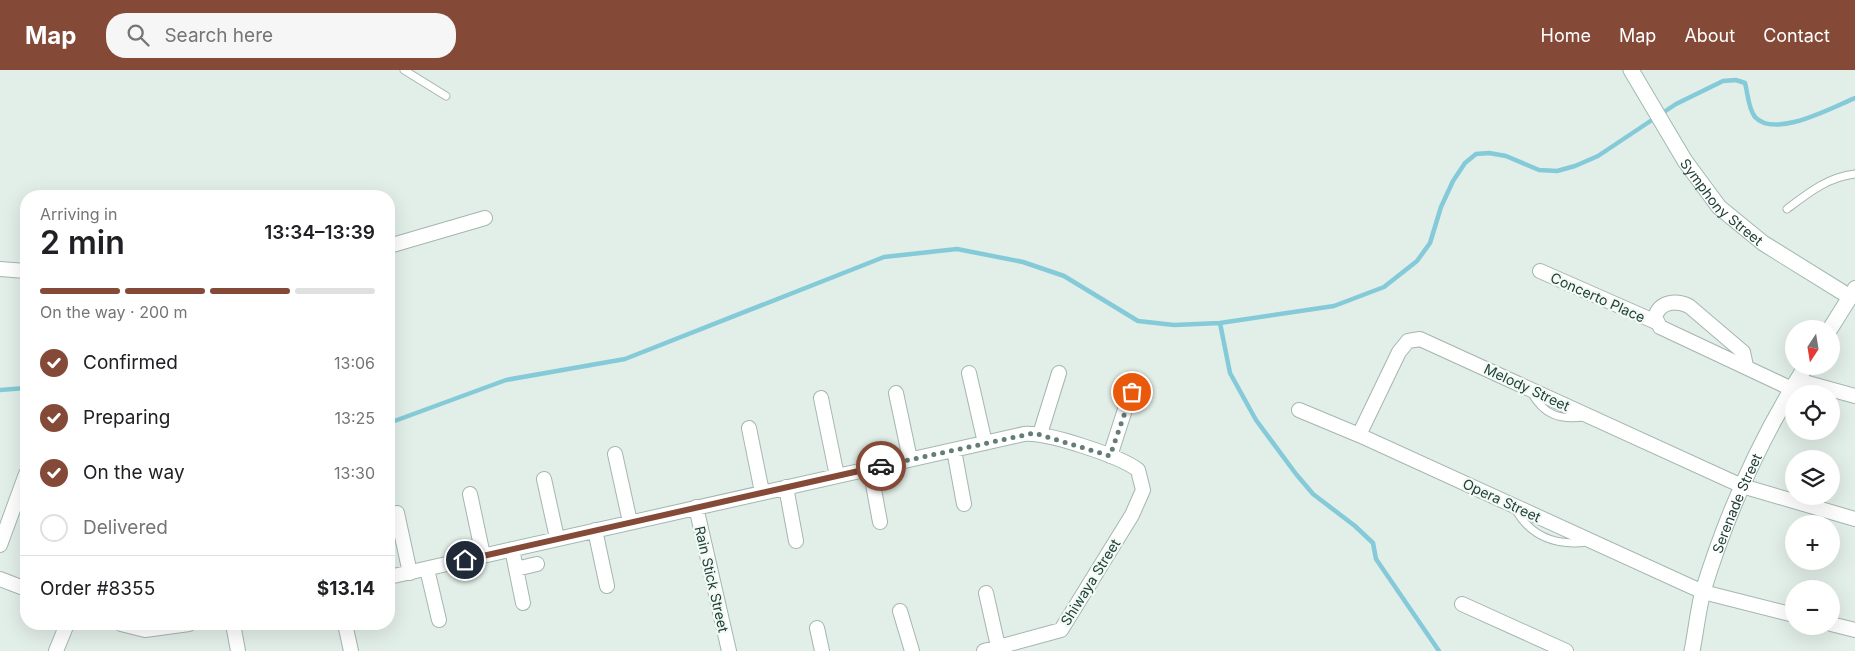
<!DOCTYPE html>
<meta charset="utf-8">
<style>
body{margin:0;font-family:Inter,sans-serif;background:#f6f6f6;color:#202124;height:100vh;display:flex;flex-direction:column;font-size:19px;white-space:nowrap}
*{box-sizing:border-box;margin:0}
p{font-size:16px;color:#757577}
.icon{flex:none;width:28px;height:28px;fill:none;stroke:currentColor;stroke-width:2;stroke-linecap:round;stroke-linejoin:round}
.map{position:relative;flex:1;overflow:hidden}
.drawer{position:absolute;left:20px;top:120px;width:375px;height:440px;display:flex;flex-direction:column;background:#fff;border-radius:20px;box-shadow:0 5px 20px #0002}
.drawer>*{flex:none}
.needle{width:32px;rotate:192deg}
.fabs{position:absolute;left:1785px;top:250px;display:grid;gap:10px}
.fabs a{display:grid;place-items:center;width:55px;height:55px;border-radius:50%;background:#fff;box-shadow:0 5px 20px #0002;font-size:25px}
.pin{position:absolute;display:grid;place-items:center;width:42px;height:42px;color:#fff;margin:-21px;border:2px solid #fff;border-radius:50%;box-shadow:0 1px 5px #0007}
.courier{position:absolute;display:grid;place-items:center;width:50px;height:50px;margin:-25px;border:4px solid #844a37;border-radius:50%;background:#fff;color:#222;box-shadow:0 1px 6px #0007}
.overview em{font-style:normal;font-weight:600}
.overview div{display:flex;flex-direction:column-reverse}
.overview{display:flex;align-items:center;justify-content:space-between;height:85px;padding:0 20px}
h1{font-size:32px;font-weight:600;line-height:38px}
.bar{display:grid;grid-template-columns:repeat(4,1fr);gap:8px 5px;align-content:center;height:60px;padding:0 20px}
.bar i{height:6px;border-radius:4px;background:#e0e0e0}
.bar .current{background:#844a37}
.bar p{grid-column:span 4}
.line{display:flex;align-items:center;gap:12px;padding:0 20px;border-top:1px solid #e0e0e0}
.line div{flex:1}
ol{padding:0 20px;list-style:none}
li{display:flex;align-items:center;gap:15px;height:55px}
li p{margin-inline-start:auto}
li .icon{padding:5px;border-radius:50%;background:#844a37;color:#fff;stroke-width:4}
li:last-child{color:#757577}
li i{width:28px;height:28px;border:2px solid #e0e0e0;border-radius:50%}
header{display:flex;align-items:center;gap:30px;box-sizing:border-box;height:70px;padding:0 25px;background:#844a37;color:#fff}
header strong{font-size:24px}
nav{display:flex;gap:28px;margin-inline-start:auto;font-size:18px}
.search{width:350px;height:45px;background:#f6f6f6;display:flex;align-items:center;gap:12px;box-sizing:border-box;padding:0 18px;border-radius:20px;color:#757577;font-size:19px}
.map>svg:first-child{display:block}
</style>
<header>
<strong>Map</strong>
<div class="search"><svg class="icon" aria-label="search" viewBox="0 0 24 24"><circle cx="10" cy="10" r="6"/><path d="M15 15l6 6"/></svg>Search here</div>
<nav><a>Home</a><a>Map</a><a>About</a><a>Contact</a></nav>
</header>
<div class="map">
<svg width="1855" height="581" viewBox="0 0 1855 581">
<rect width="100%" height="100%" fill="#e2eee8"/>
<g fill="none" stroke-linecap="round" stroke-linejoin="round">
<path stroke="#84cad8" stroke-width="4.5" d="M1220,253L1230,303L1256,350L1296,404L1313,424L1355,456L1373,473L1376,489L1439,581
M0,320L26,318
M389,353L506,310L625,289L884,187L957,179L1023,192L1064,206L1138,251L1174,255L1220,253L1334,236L1384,217L1417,191L1430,173L1441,137L1453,111L1465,93L1476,84L1489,83L1506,86L1539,100L1557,101L1575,96L1598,86L1676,34L1723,11L1736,10L1745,13C1748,24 1748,38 1755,47C1775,69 1833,37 1855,28"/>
<defs>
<path id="lane" d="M404,0L446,26
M1787,139C1808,123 1828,107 1855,104
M1531,322C1544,345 1559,350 1584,347
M1516,440C1531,467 1557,476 1587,472"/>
<path id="street" d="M389,176L485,148
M0,199L26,201
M1540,201L1656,252
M1850,227L1855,218
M1746,296L1743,282L1689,236C1676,230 1660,231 1655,247L1660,257L1792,319
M969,303L985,373
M1797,310L1855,326
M896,323L910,389
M821,328L837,406
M1299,340L1359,365L1703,522L1794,545
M749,358L762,422
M1040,364L1059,303
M1359,365L1399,282L1408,271L1420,269L1742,416L1855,449
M954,380L964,434
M615,384L630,452
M1110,386L1131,321
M870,398L880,452
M544,409L557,468
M786,417L796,471
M470,424L483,485
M696,437L729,581
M397,443L410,503
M595,460L607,516
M0,475L26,404
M512,479L523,533
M427,499L439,550
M516,499L537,494
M389,507L1024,364C1047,362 1120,386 1138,400L1143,420L1132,445L1061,560L984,581
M0,509L26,519
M986,523L999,581
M1462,534L1566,581
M900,541L912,581
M121,554L145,560L189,554
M233,554L238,581
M345,554L351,581
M1831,554L1855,560
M817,558L822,581
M56,581L67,554"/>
<g id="secondary">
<path id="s1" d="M1631,0L1685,91L1719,137L1763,173L1850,227L1830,259"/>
<path id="s2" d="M1692,581C1696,561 1698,540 1703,521C1727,443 1762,365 1806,296"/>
</g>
</defs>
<use href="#lane" stroke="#a4b6b0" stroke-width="9"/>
<use href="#street" stroke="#a4b6b0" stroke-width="16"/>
<use href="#secondary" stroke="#9fbab1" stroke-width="17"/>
<use href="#lane" stroke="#fff" stroke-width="7"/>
<use href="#street" stroke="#fff" stroke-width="14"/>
<use href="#secondary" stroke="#fff" stroke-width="15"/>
</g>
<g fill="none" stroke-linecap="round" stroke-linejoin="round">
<path stroke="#647d76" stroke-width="5" stroke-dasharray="0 9" d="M881,396L1034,363L1110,386L1132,322"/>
<path stroke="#844a37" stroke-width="6" d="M465,490L881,396"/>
</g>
<g text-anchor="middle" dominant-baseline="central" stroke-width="4.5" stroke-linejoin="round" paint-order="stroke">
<g font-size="14" fill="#204038" stroke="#f3faf6">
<text stroke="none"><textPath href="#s1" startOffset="161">Symphony Street</textPath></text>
<text transform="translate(1598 227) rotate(24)">Concerto Place</text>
<text transform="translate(1527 317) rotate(25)">Melody Street</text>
<text transform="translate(1502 430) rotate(25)">Opera Street</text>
<text stroke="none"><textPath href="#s2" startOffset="155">Serenade Street</textPath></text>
<text transform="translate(712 509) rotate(77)">Rain Stick Street</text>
<text transform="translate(1090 512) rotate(-58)">Shiwaya Street</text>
</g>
</g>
</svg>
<div class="fabs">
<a><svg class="needle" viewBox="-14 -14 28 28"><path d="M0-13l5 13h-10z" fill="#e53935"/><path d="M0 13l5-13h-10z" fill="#757577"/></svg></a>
<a><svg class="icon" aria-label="locate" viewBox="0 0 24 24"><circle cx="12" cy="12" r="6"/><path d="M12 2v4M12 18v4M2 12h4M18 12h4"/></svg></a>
<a><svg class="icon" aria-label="layers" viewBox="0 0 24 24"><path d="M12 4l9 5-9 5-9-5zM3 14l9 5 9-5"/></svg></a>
<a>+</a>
<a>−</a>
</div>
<div class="pin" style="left:1132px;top:322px;background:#ea580c"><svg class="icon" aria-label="bag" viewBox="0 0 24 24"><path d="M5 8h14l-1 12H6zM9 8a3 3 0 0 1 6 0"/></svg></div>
<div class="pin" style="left:465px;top:490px;background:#1f2937"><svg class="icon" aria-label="home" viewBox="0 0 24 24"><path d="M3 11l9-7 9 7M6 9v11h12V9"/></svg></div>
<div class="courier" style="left:881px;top:396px"><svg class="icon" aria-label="car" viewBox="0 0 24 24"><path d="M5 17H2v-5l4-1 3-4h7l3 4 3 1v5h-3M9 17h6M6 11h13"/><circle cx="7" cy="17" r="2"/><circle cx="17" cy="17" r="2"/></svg></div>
<section class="drawer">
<div class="overview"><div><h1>2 min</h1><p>Arriving in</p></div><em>13:34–13:39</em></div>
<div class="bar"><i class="current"></i><i class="current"></i><i class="current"></i><i></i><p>On the way · 200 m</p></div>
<ol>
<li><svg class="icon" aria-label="check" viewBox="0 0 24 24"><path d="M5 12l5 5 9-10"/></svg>Confirmed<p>13:06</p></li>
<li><svg class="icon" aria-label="check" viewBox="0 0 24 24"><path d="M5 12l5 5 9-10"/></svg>Preparing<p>13:25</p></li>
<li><svg class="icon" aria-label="check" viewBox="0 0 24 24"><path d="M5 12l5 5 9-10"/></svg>On the way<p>13:30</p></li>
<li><i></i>Delivered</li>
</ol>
<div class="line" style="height:65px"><div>Order #8355</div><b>$13.14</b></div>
</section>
</div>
